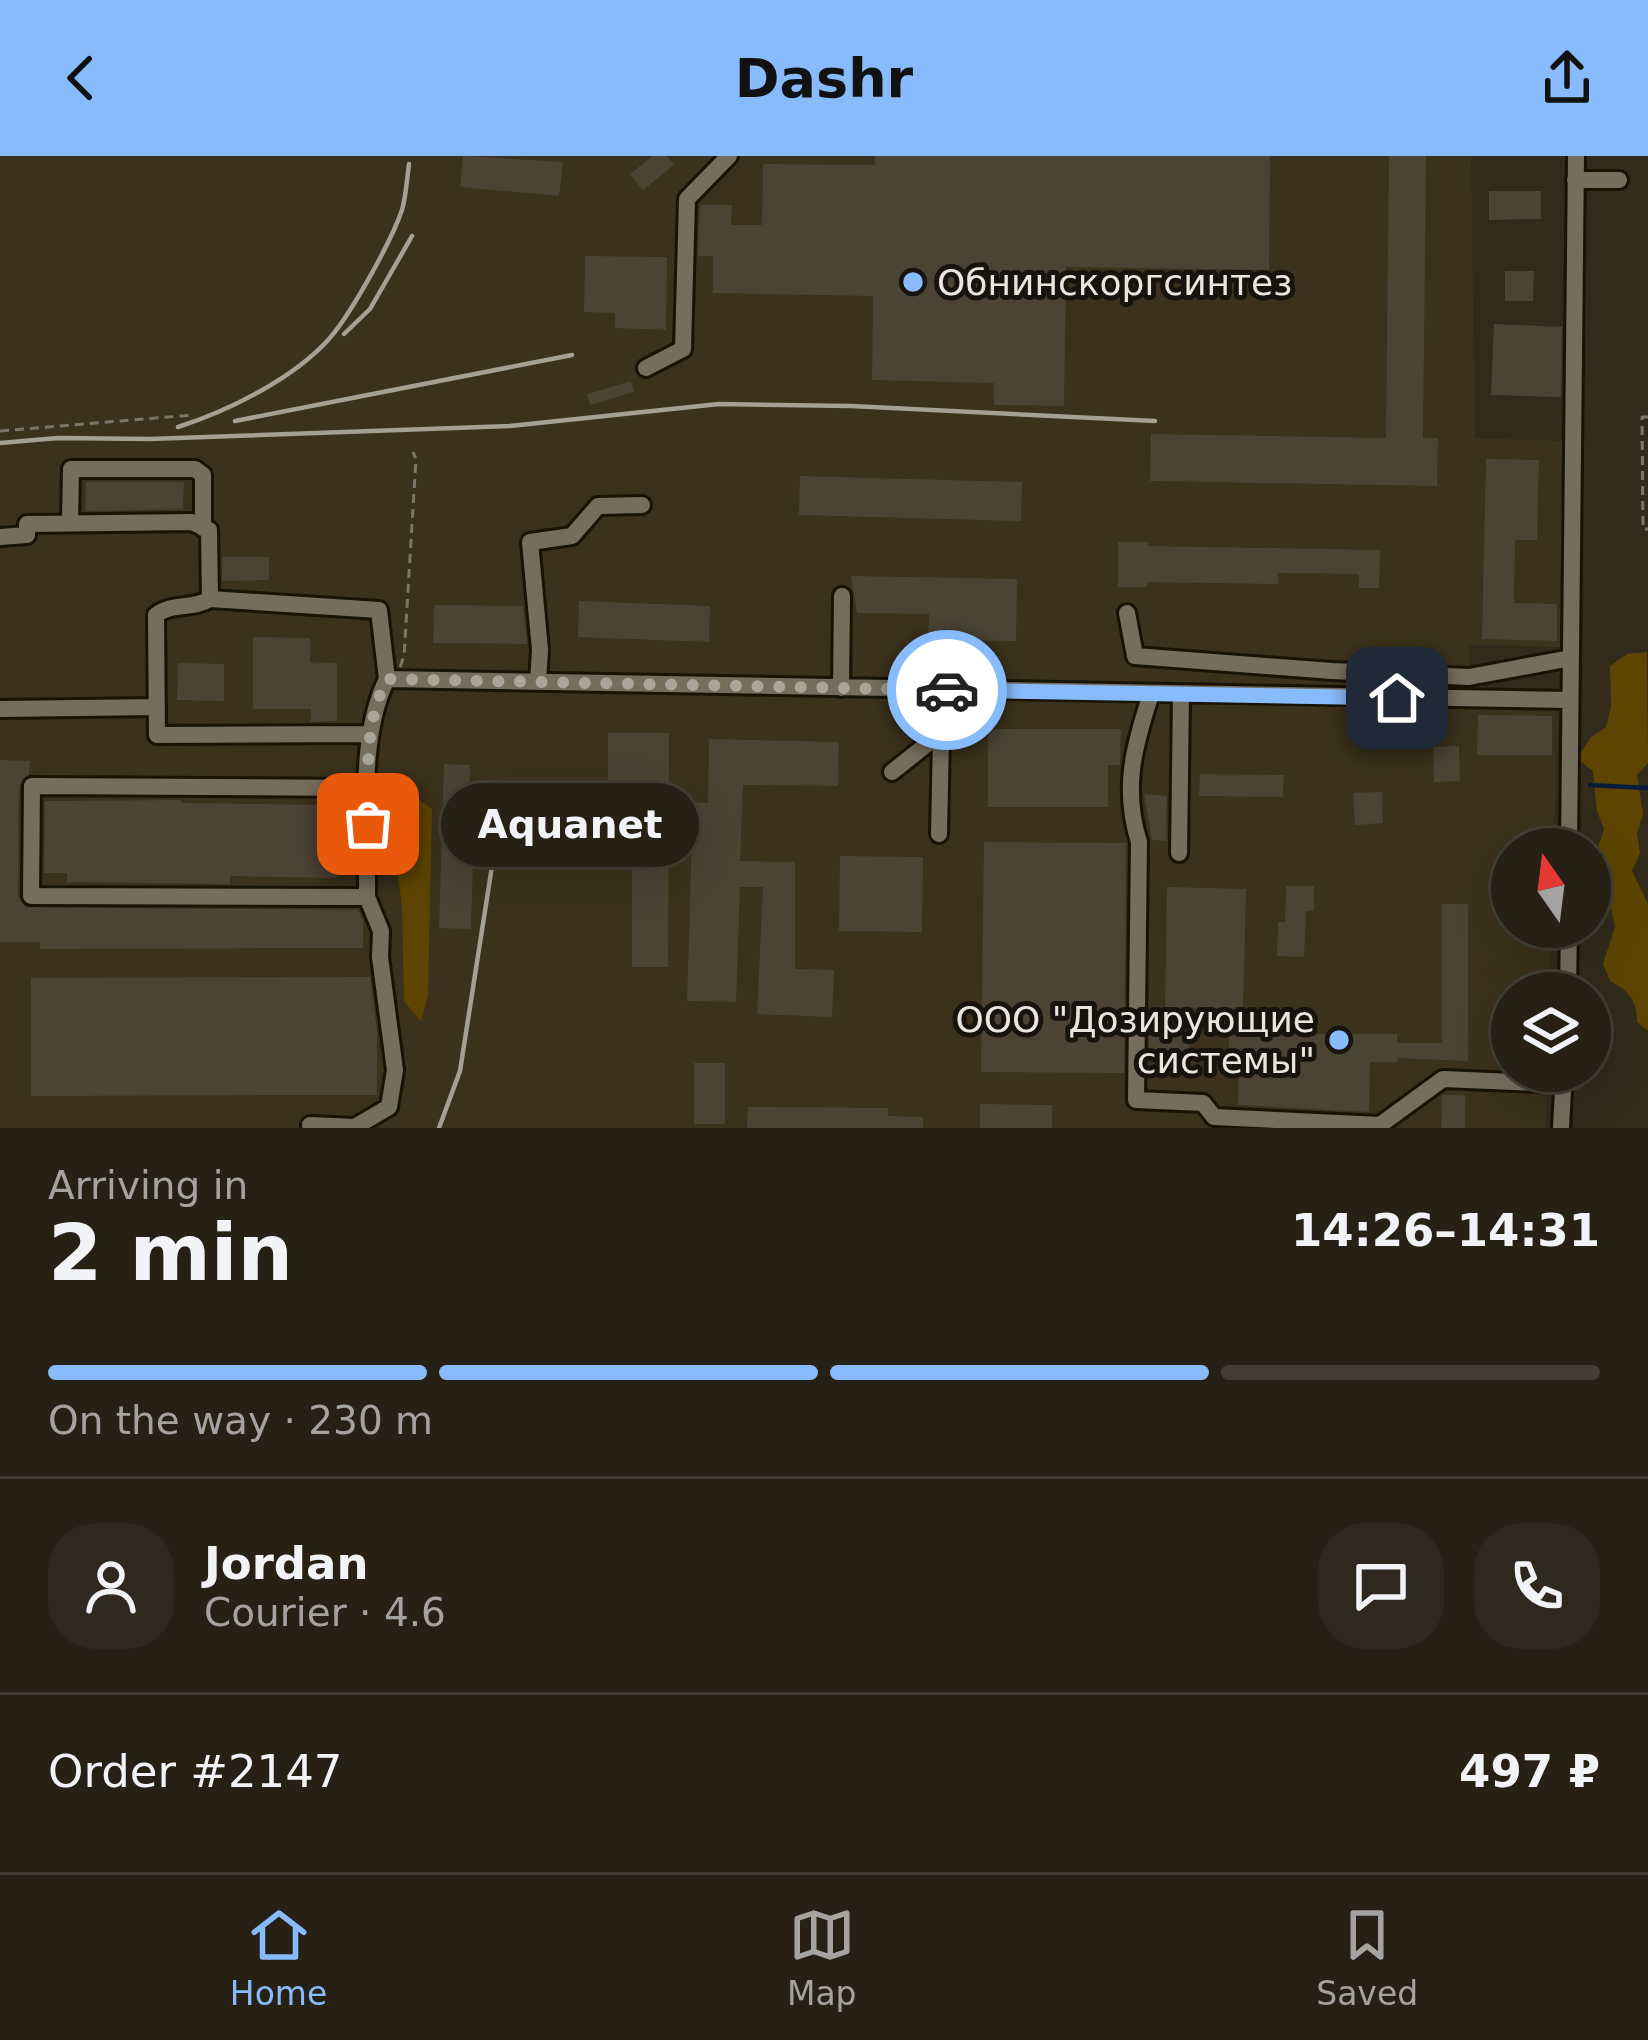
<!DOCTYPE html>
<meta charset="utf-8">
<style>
body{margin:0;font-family:"DejaVu Sans",sans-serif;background:#2e281e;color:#f1f3f6;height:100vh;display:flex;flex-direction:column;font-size:45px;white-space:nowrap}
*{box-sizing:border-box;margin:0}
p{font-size:39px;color:#a4a3a0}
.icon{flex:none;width:66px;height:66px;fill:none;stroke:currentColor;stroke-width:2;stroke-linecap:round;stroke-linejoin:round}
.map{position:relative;height:972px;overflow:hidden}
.sheet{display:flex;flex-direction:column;background:#262015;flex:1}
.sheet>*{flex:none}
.needle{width:78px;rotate:346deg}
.tools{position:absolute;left:1491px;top:672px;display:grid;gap:24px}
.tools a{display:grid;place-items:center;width:120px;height:120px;border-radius:50%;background:#262015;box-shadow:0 12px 48px #0002,0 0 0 3px #423e34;font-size:60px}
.pin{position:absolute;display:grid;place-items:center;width:102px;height:102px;color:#fff;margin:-51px;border-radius:24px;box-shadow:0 6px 18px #0006}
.courier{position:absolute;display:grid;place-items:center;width:120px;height:120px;margin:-60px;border:9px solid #88bbfc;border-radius:50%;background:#fff;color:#222;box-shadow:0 3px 15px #0007}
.bubble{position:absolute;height:84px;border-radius:42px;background:#262015;box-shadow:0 12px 48px #0002,0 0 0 3px #423e34;font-size:39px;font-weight:600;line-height:84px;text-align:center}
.head em{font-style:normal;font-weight:600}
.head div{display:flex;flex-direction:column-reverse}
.head{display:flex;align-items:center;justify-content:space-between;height:204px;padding:0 48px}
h1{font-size:78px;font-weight:600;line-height:90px}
.bar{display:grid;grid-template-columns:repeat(4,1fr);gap:18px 12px;align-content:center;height:144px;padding:0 48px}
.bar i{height:15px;border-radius:9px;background:#423e34}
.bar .on{background:#88bbfc}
.bar p{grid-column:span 4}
.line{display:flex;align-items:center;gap:30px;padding:0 48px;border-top:3px solid #423e34}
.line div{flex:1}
.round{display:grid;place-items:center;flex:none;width:126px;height:126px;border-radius:48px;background:#2e281e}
header{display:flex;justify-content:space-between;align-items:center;height:156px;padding:0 48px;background:#88bbfc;color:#111;font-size:54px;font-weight:600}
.tabs{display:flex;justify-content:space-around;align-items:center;height:168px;border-top:3px solid #423e34;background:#262015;font-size:33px;color:#a4a3a0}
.tabs a{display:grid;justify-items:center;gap:6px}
.tabs .on{color:#88bbfc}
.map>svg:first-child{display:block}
</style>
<header><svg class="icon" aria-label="back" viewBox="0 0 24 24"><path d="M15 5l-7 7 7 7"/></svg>Dashr<svg class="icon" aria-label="share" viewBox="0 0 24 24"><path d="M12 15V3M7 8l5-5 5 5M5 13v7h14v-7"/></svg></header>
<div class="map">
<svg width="1648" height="972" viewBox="0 0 1648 972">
<rect width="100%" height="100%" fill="#322b1c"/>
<path fill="#3b311c" d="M0,0H1471L1475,282L1565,285L1560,491L1470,489L1469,548L1558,551L1554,693H1512V771H1552L1550,837H1512V915H1548L1546,972H0Z"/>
<path fill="#5d4501" d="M1647,496L1648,607L1637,619L1643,658L1637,677L1640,697L1632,715L1648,748V875L1637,866C1637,844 1629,835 1610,825L1603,808L1615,771L1598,692L1604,673L1597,655L1593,615L1577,603L1590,582L1606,571L1611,550L1610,510L1627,498Z
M408,636L432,653L428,839L421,866L404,845L402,751L390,654Z"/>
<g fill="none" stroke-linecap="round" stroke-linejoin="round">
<path stroke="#041c3a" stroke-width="4.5" d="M1590,629L1648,632"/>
</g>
<path fill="#4b4334" d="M463,0L563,6L559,40L460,31Z
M653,0H667L674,9L643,34L630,18Z
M875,0H1270L1269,114L1066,111L1064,250L994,249V227L872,224L873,140L713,137V100H698L700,49H732L731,69H762L763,8L875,9Z
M1389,0H1426L1423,282H1438L1437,330L1150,325L1151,278L1386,282Z
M1489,35H1541V63L1489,64Z
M585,100L667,101L666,174L615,172V157L584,156Z
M1505,115H1534L1533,145H1505Z
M1494,168L1562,171L1561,241L1491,239Z
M631,225L634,236L590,249L587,238Z
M1486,303L1539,304L1537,384H1515L1514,447L1557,448V485L1482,483Z
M800,320L1022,326L1021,365L799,359Z
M86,326H184L183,353L86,355Z
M1118,386H1148V390L1380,394L1379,432H1359V418L1278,417V428L1148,426L1147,431H1118Z
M222,401H269V424L222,425Z
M851,420L1017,423L1016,485L928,483L929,458L857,457Z
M579,445L710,450L709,486L578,481Z
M434,449L523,450L527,488L433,487Z
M253,481L310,482V506L337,507V565L311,566V553H253Z
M178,507L224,508V545L177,544Z
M1478,559L1552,560V599H1477Z
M988,573H1121L1120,609H1108V651H988Z
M608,577H669L668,811H632V634H608Z
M709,583L839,586L838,630L743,629L740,705L795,706V813L834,814L832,861L757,858L763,731H740L736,846L687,845L693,646L708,647Z
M1459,590L1460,625L1434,626L1433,591Z
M0,604L30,605L29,618L19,630L18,740L26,751L358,754L363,764V792L40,793V786H0Z
M444,608L470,609L467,704L473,705L471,773L439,772Z
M1200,618L1284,619L1283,641L1199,640Z
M1382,636L1383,667L1355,669L1353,637Z
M1144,638L1167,640L1166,685L1152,684Z
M181,644V647L338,649L337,722L230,720V728L67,726V717H44L45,645Z
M984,686L1126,687L1124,917L981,916Z
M840,700L923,701L922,776L839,775Z
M1286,730H1314V755H1306L1304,801L1277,800L1278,766H1285Z
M1167,731L1246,733L1243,853L1165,851Z
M1442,748H1468V905L1397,902V906H1370L1369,956L1238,949L1239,906H1229V878H1397V887H1442Z
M370,821L377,874V939L31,940V822Z
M1149,880H1189V900H1149Z
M694,907H725V968H694Z
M1442,939H1465V972H1441Z
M980,948L1052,949V972H980Z
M748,951L888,952V960L923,961V972H747Z"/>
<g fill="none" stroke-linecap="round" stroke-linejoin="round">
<defs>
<path id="minor" d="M1575,24H1619
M646,212L683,193L687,43L729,0
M70,367L71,313H195L203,319V372
M0,381L27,379V368L192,366L209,374L210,443L379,454L387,523L1570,544
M210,443C192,454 173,446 156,459L157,579L368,578
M1127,457L1135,500L1332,515L1469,521L1571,502
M538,526L540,494L530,386L572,380L598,350L642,349
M841,532L842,440
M1151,538C1134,590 1122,632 1139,686L1136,944L1203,947L1214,961L1380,969L1443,923L1562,928
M0,553L157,551
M892,616L941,577
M369,632L32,630L31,740L367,741C368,673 357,583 387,523
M939,678L942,533
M1569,693L1576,0
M1179,697L1181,539
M1568,837L1569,771
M310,969L355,971L389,951L395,914L380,801L381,775L367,741
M1561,972L1564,915"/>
</defs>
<use href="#minor" stroke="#191306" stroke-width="22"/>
<path stroke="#7c766a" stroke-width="3" stroke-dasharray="9 6" stroke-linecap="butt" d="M1648,261H1642L1643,373H1648
M0,275L193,259
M400,511L404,500L416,303L413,296"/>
<use href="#minor" stroke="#766e5d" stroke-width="16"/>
<path stroke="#a59f94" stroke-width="4.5" d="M344,178L370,153L412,80
M235,265L572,199
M178,271C228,255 293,223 329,183C351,158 391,86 402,54C406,40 407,23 409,8
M0,287L58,282L149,283L510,270L719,248L851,250L1155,265
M439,972L460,915L505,627"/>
</g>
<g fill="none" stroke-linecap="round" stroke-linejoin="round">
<path stroke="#aaa599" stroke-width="12" stroke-dasharray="0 21.6" d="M368,668C369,617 363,570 387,523L947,534"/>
<path stroke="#88bbfc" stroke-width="15" d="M947,534L1397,542"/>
</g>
<g fill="#88bbfc" stroke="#17140d" stroke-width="4.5">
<circle cx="913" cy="126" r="12"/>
<circle cx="1339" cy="884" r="12"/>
</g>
<g text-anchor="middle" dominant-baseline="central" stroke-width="10" stroke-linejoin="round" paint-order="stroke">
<g font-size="36" fill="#ebe6dd" stroke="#17140d" text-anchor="start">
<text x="937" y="126">Обнинскоргсинтез</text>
<text x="1315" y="863" text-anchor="end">ООО "Дозирующие<tspan x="1315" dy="41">системы"</tspan></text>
</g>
</g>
</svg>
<div class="tools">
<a><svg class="needle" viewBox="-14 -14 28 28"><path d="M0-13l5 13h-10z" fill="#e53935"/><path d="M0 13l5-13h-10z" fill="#a4a3a0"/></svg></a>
<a><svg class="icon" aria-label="layers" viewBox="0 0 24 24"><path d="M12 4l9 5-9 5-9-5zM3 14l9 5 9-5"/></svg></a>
</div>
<div class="pin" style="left:368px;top:668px;background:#ea580c"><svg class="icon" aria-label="bag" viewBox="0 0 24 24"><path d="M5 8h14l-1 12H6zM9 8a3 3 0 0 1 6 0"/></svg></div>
<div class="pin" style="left:1397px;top:542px;background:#1f2937"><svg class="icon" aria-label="home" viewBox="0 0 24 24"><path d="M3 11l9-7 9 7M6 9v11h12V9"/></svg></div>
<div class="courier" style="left:947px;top:534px"><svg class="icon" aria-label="car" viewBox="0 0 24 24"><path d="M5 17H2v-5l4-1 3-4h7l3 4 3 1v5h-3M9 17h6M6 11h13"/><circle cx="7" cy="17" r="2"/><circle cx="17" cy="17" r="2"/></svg></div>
<div class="bubble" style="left:441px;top:627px;width:258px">Aquanet</div>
</div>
<section class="sheet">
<div class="head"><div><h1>2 min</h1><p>Arriving in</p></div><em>14:26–14:31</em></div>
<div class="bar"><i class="on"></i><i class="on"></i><i class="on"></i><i></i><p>On the way · 230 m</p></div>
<div class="line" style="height:216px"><a class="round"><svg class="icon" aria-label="person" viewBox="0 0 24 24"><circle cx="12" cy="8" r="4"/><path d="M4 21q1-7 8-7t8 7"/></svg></a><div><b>Jordan</b><p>Courier · 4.6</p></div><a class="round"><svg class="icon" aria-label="chat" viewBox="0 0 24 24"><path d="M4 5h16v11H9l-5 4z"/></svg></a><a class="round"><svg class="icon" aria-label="phone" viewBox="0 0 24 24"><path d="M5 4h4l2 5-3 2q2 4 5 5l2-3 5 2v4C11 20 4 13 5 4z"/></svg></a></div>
<div class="line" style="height:156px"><div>Order #2147</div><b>497 ₽</b></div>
</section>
<nav class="tabs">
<a class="on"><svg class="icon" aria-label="home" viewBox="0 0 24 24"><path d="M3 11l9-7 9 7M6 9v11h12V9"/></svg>Home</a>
<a><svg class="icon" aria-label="map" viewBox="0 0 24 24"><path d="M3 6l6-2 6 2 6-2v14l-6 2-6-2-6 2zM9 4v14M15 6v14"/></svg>Map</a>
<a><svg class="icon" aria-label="saved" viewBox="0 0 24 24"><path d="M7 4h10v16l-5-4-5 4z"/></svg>Saved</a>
</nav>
